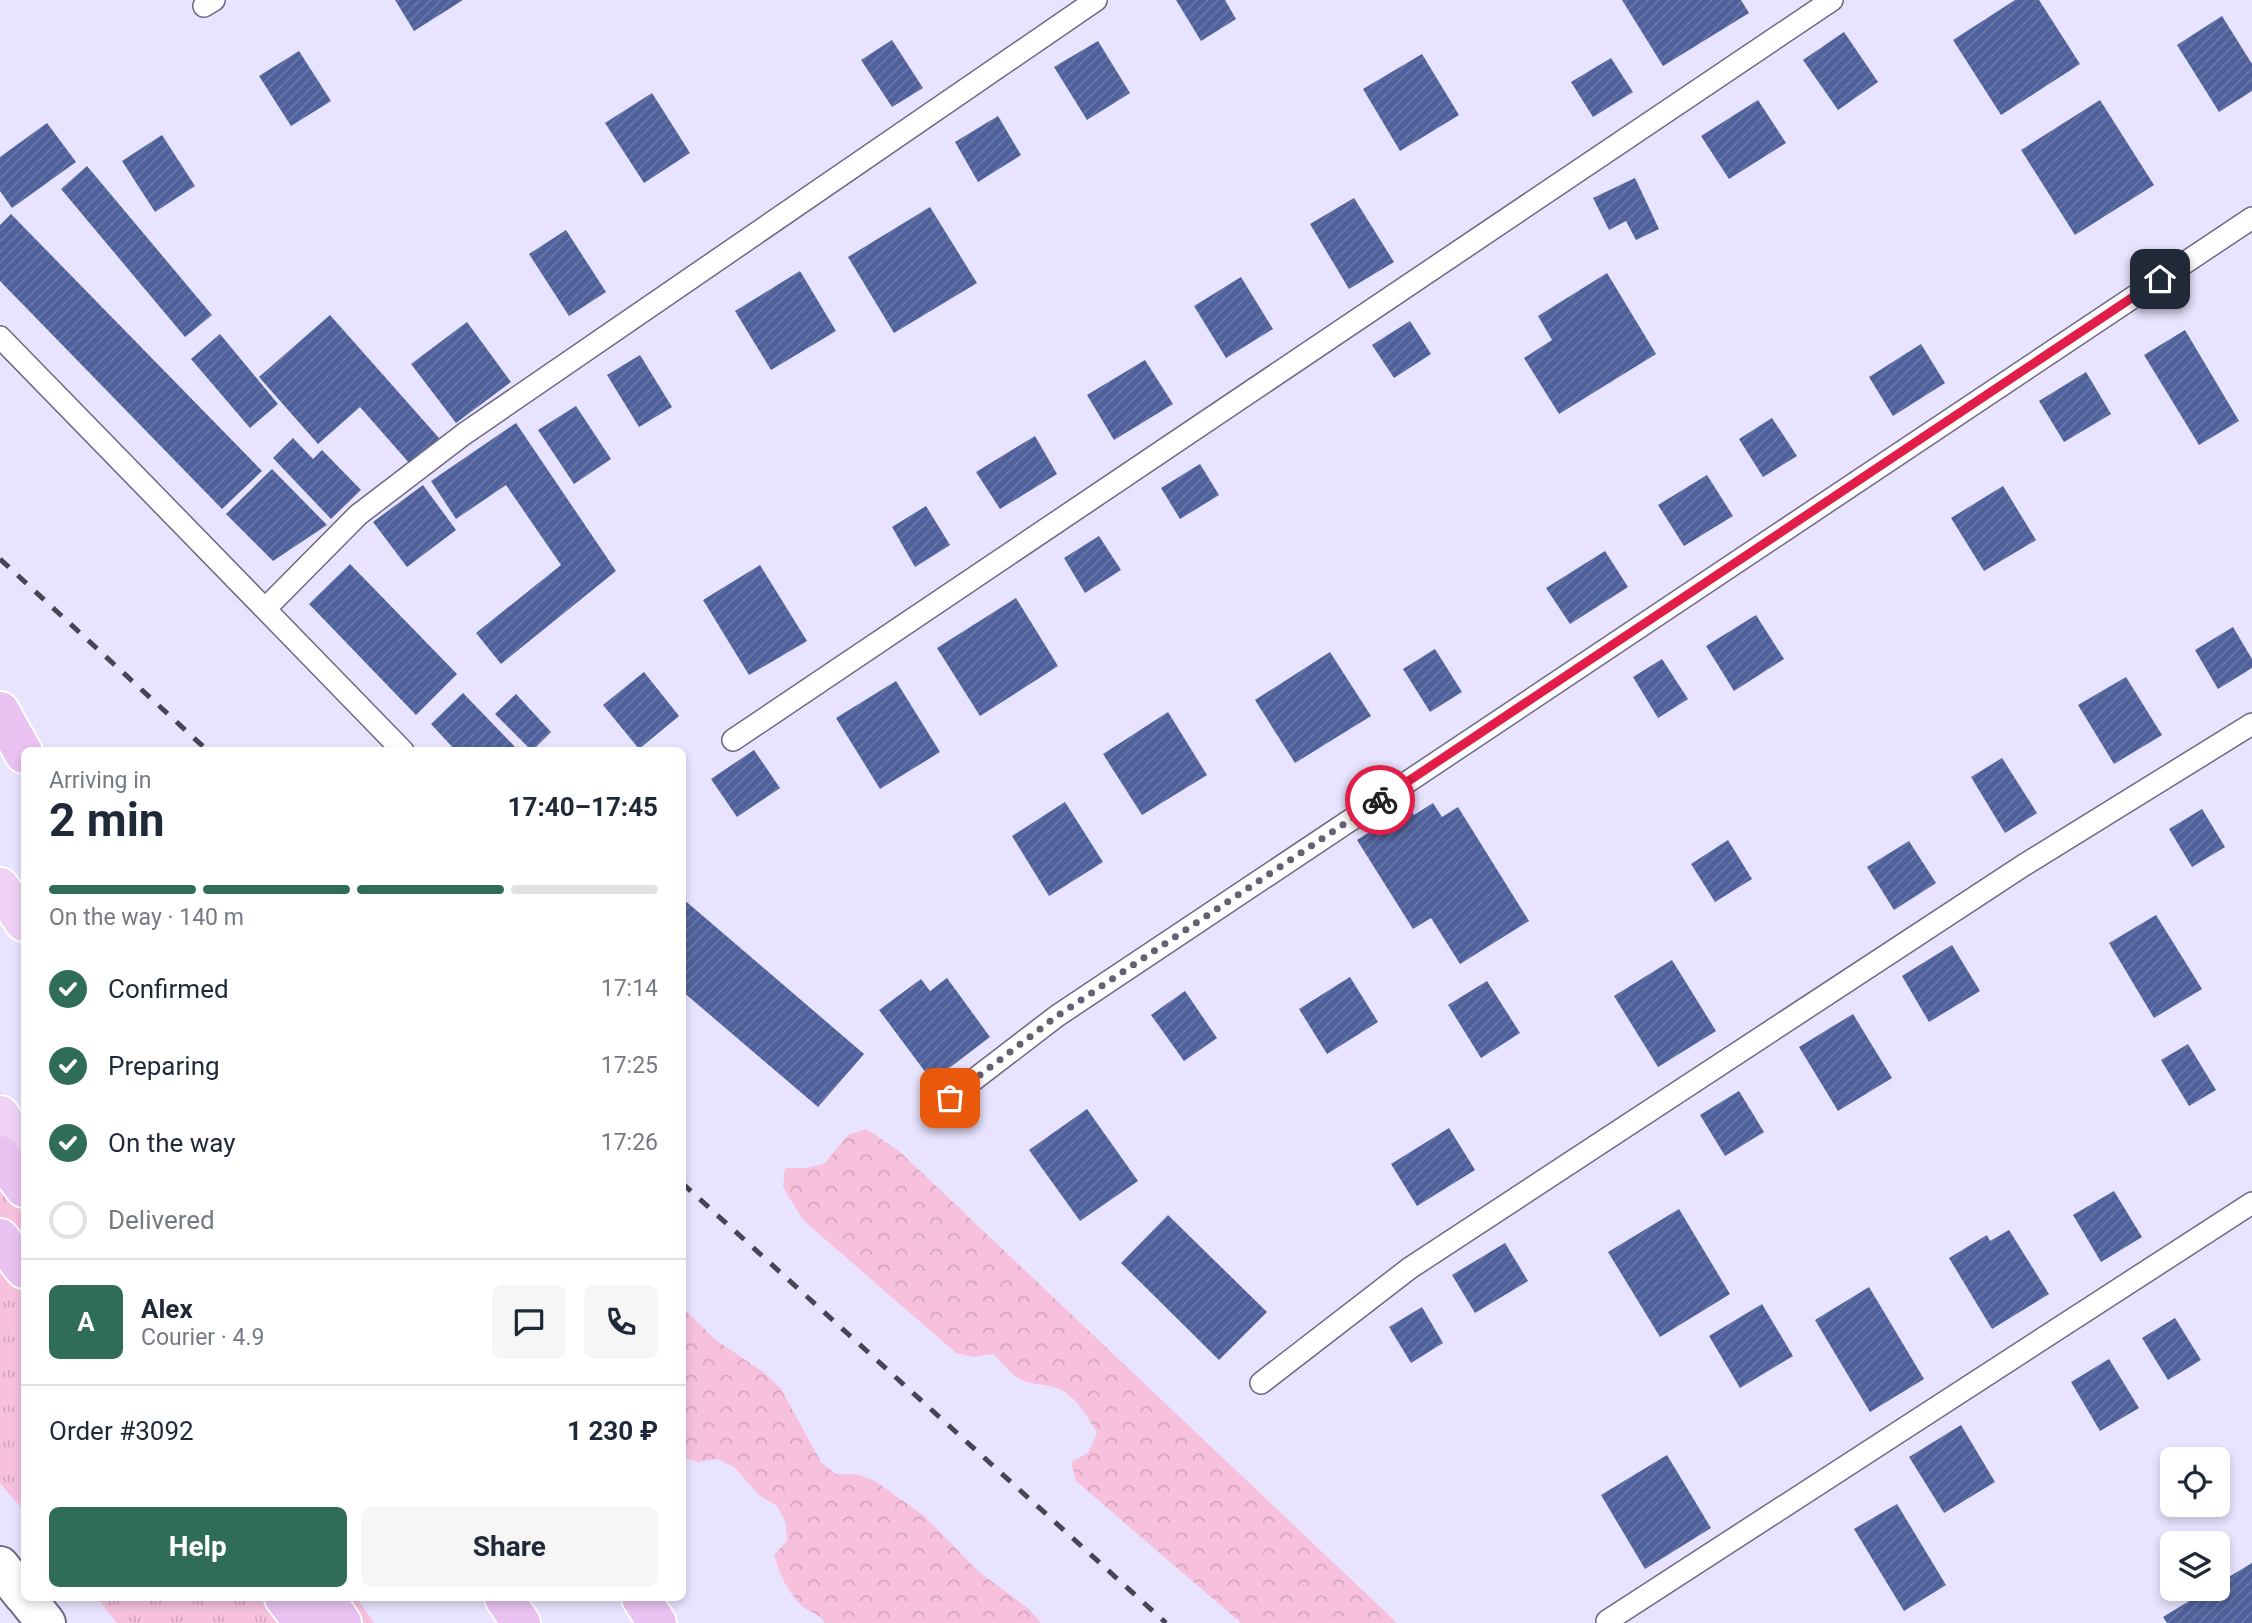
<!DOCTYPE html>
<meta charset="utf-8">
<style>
body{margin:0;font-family:Roboto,sans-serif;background:#f6f6f7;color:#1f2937;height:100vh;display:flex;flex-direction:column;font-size:26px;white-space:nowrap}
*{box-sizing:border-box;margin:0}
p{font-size:23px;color:#747a83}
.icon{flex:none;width:38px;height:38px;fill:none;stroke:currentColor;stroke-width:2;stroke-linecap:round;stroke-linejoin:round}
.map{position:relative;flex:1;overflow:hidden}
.panel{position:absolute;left:21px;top:747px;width:665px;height:854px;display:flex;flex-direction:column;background:#fff;border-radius:10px;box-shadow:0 4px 10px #0003}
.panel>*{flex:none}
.controls{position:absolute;left:2160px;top:1447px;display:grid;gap:14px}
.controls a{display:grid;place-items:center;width:70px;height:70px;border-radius:10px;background:#fff;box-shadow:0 4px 10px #0003;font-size:35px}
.pin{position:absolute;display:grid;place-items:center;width:60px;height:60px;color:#fff;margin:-30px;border-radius:14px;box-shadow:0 4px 10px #0006}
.courier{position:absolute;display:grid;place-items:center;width:70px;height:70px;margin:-35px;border:5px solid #e11d48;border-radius:50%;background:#fff;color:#222;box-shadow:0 2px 9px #0007}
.summary em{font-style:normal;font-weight:700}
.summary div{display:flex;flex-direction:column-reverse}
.summary{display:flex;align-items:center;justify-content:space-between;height:119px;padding:0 28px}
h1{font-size:46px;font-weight:700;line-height:52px}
.bar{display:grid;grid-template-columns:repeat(4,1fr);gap:10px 7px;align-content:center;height:84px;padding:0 28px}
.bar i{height:9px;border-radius:5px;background:#e0e1e3}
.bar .on{background:#306d59}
.bar p{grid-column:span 4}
.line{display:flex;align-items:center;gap:18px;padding:0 28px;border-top:2px solid #e0e1e3}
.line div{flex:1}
.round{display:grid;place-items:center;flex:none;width:74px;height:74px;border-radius:10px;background:#f6f6f7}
ol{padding:0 28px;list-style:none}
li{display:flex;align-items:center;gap:21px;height:77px}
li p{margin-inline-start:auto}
li .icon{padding:7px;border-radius:50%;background:#306d59;color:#fff;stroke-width:4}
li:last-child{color:#747a83}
li i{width:38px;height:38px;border:4px solid #e0e1e3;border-radius:50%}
.action{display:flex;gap:14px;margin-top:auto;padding:14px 28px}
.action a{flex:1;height:80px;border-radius:10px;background:#306d59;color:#fff;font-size:28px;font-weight:700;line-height:80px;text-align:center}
.action a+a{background:#f6f6f7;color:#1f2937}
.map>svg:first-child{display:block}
</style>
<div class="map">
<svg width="2252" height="1623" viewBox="0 0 2252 1623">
<defs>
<pattern id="grass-tufts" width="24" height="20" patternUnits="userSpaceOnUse" patternTransform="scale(1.75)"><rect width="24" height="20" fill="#f7c1de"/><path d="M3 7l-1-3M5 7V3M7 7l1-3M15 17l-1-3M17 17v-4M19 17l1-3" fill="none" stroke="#d3a5be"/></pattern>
<pattern id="forest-crowns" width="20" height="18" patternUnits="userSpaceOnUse" patternTransform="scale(1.75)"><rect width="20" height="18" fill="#f7c1de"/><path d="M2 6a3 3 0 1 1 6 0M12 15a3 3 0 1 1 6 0" fill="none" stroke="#d3a5be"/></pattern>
<pattern id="building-hatch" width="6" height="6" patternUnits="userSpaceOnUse" patternTransform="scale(1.75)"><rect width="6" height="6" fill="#4f619c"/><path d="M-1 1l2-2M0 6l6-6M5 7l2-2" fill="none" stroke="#6a78a4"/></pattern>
</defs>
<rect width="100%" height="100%" fill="#e8e3fe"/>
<path fill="url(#grass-tufts)" d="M0,1091L24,1126V1511L0,1483Z
M97,1598H357L374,1623H117Z"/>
<path fill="url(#forest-crowns)" d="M866,1129L899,1151L1397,1623H1241L1076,1481L1071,1462L1088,1453L1097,1433C1088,1417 1073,1391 1053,1387C1042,1384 1032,1384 1021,1380C1011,1375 1002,1362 993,1354L974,1357L956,1353L803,1220L783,1187L785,1168H806L824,1164L848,1135Z
M683,1308L716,1340L766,1374L781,1389L821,1462L836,1474H856L875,1481L924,1516L979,1572L1029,1609L1041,1623H825C819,1613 810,1613 802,1606C788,1593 779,1573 774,1555L787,1541L786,1523L777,1506L760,1496L734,1467L717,1459L698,1462L683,1457Z"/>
<path fill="url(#building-hatch)" d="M395,0H463L414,31Z
M1176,0H1225L1236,19L1201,41Z
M1622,0H1741L1749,13L1663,66Z
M2015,0H2039L2080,64L2001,115L1953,40Z
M2222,16L2252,64V91L2219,112L2177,45Z
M1844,32L1878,82L1838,110L1803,60Z
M892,40L923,88L892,107L861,60Z
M1098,41L1130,93L1087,120L1054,67Z
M299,51L331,101L291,126L259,76Z
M1422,54L1459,115L1400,151L1363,89Z
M1611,58L1633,92L1593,117L1571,82Z
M652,93L690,153L644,183L605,123Z
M1758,100L1786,143L1729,179L1701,136Z
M2100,100L2154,185L2075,235L2021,150Z
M998,116L1021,155L978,182L955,142Z
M47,123L76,162L12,208L0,191V157Z
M162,135L195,186L155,212L122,161Z
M87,166L212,315L185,337L61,189Z
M1635,178L1659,229L1636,240L1626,221L1609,230L1593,198Z
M1354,198L1394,262L1349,289L1310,224Z
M930,207L977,283L894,333L848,257Z
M11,214L262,471L222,509L0,281V225Z
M566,230L606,292L569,316L529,254Z
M800,271L836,331L771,370L735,311Z
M1607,273L1656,354L1559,414L1524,358L1552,340L1538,316Z
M1241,277L1273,329L1226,358L1194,306Z
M330,315L439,438L410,464L360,407L318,444L259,377Z
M1410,321L1431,354L1394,378L1372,345Z
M467,322L511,382L456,423L411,364Z
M2185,330L2239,421L2199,445L2144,355Z
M220,334L278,404L250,428L191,359Z
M1921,344L1945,383L1893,416L1869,377Z
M640,355L672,407L639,427L607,375Z
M1145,360L1173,404L1114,440L1087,395Z
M2086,372L2111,414L2064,442L2039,401Z
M576,406L611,459L574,484L538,430Z
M1772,418L1797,456L1763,477L1739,439Z
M516,423L616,571L501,664L476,633L561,565L506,485L456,519L431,481Z
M1035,436L1057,474L1000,509L976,472Z
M293,438L313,459L322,450L361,490L331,519L273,458Z
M1200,464L1219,495L1180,519L1161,488Z
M272,469L327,525L273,561L226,514Z
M1707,475L1733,516L1684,546L1658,505Z
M423,485L456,530L407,567L373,522Z
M2003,486L2036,540L1984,571L1951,518Z
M926,506L950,545L915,567L892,527Z
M1099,536L1121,570L1085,593L1064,558Z
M1605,551L1628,587L1570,624L1546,588Z
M350,564L457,674L416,715L309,604Z
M760,565L807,641L749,675L703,600Z
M1016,598L1058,666L980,716L937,648Z
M1756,615L1784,659L1734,691L1706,646Z
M2233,627L2252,659V668L2218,689L2195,650Z
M1435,649L1462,692L1430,712L1403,669Z
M1330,652L1371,716L1295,763L1255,700Z
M1662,659L1688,699L1658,718L1633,677Z
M644,672L679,716L639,749L603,705Z
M2126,677L2162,735L2114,764L2078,705Z
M896,681L940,752L880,789L836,718Z
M463,693L519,751H456L431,724Z
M516,694L551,732L532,751L495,714Z
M1168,712L1207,775L1142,815L1103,754Z
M754,750L780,788L737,817L711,779Z
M2002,758L2037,813L2005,833L1971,777Z
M1065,802L1103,862L1049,896L1012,836Z
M1433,803L1442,817L1458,807L1529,921L1460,964L1431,918L1413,929L1357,840L1409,807L1414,815Z
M2202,809L2225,847L2192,867L2169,829Z
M1728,840L1752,879L1715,902L1691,864Z
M1909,841L1936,883L1894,910L1867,867Z
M682,898L864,1054L818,1107L682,991Z
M2156,915L2202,989L2154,1018L2109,943Z
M1952,945L1980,991L1929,1022L1902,976Z
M1672,960L1716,1031L1658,1067L1614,996Z
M1350,977L1378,1022L1327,1054L1299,1009Z
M947,978L990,1037L932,1081L879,1010L921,979L930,991Z
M1487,981L1520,1033L1481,1058L1448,1005Z
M1185,991L1217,1038L1184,1061L1151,1015Z
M1853,1014L1892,1078L1838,1111L1799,1047Z
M2188,1044L2216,1090L2189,1106L2161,1060Z
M1739,1091L1764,1132L1725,1156L1700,1115Z
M1087,1109L1138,1181L1080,1221L1029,1150Z
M1449,1128L1475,1170L1417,1206L1391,1164Z
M2114,1191L2142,1237L2101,1262L2073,1215Z
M1679,1209L1730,1294L1660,1337L1608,1252Z
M1168,1215L1267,1312L1219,1360L1121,1263Z
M2009,1230L2049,1294L1992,1329L1949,1258L1987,1235L1990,1241Z
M1505,1243L1528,1281L1475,1313L1452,1275Z
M1869,1287L1924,1379L1870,1412L1815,1320Z
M1762,1304L1793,1356L1740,1388L1709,1336Z
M1422,1307L1443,1343L1411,1363L1389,1327Z
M2175,1318L2201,1360L2168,1380L2142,1338Z
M2109,1359L2139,1408L2100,1431L2071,1382Z
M1961,1425L1995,1482L1944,1513L1909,1457Z
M1667,1455L1711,1528L1645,1569L1601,1495Z
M1897,1504L1946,1585L1904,1611L1854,1529Z
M2252,1563V1623H2167L2163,1617L2209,1589H2217V1584Z"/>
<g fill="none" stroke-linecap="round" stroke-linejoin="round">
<defs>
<path id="service" d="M204,6L214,0
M0,337L265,609L358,515L464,434L1096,0
M265,609L403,751
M733,740L1832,0
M950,1098L1057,1016L2252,218
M1261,1383L1410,1268L2024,865L2252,724
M1607,1621L2252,1203"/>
<path id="minor" d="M0,1566L24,1596
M26,1598L46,1623"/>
<path id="primary" d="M0,887L24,922
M0,1115L24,1151"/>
<path id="trunk" d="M0,711L24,754
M0,1155L24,1188
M0,1238L24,1269
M284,1598L304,1623
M325,1598L342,1623
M504,1598L521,1623
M641,1598L657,1623"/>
</defs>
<use href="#service" stroke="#6e6785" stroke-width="24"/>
<use href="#minor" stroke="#6e6785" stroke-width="42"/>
<use href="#primary" stroke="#fff" stroke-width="42"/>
<use href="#trunk" stroke="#fff" stroke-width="42"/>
<use href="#service" stroke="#fff" stroke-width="21"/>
<use href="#minor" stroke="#fff" stroke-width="38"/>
<use href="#primary" stroke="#efd1f5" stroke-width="38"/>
<use href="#trunk" stroke="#eac2f2" stroke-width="38"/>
<path stroke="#474453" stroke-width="5" stroke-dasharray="12 12" stroke-linecap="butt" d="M0,559L208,751
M682,1183L1166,1623"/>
</g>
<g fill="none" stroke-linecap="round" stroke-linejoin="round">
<path stroke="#656172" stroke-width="7" stroke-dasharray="0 12.6" d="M950,1098L1057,1016L1380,800"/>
<path stroke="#e11d48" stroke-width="9" d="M1380,800L2160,279"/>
</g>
</svg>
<div class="controls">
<a><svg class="icon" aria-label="locate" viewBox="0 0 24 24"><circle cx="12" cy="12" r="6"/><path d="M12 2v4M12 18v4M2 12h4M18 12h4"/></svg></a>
<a><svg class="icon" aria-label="layers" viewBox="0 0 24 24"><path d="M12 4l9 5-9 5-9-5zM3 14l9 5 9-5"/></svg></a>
</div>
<div class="pin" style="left:950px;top:1098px;background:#ea580c"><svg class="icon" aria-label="bag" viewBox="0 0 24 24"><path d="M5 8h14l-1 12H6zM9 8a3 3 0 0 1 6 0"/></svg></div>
<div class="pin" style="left:2160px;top:279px;background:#1f2937"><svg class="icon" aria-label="home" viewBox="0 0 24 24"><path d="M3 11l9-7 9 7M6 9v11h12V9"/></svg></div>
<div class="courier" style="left:1380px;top:800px"><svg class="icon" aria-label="bike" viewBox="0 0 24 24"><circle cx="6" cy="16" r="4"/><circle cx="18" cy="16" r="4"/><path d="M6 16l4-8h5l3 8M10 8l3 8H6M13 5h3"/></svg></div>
<section class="panel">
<div class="summary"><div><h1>2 min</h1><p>Arriving in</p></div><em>17:40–17:45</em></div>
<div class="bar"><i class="on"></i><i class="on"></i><i class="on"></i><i></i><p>On the way · 140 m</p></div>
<ol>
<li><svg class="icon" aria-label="check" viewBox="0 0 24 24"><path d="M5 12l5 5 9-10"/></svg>Confirmed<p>17:14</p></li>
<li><svg class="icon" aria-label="check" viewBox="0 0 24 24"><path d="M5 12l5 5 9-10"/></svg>Preparing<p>17:25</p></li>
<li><svg class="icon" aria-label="check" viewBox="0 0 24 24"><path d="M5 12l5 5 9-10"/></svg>On the way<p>17:26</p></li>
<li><i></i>Delivered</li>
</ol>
<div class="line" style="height:126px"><b class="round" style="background:#306d59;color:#fff">A</b><div><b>Alex</b><p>Courier · 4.9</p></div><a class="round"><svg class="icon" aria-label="chat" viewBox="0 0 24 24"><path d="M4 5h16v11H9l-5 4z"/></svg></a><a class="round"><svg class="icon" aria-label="phone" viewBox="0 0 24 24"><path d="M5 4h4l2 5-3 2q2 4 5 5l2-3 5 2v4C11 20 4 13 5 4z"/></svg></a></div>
<div class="line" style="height:91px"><div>Order #3092</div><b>1 230 ₽</b></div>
<div class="action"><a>Help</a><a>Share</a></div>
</section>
</div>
